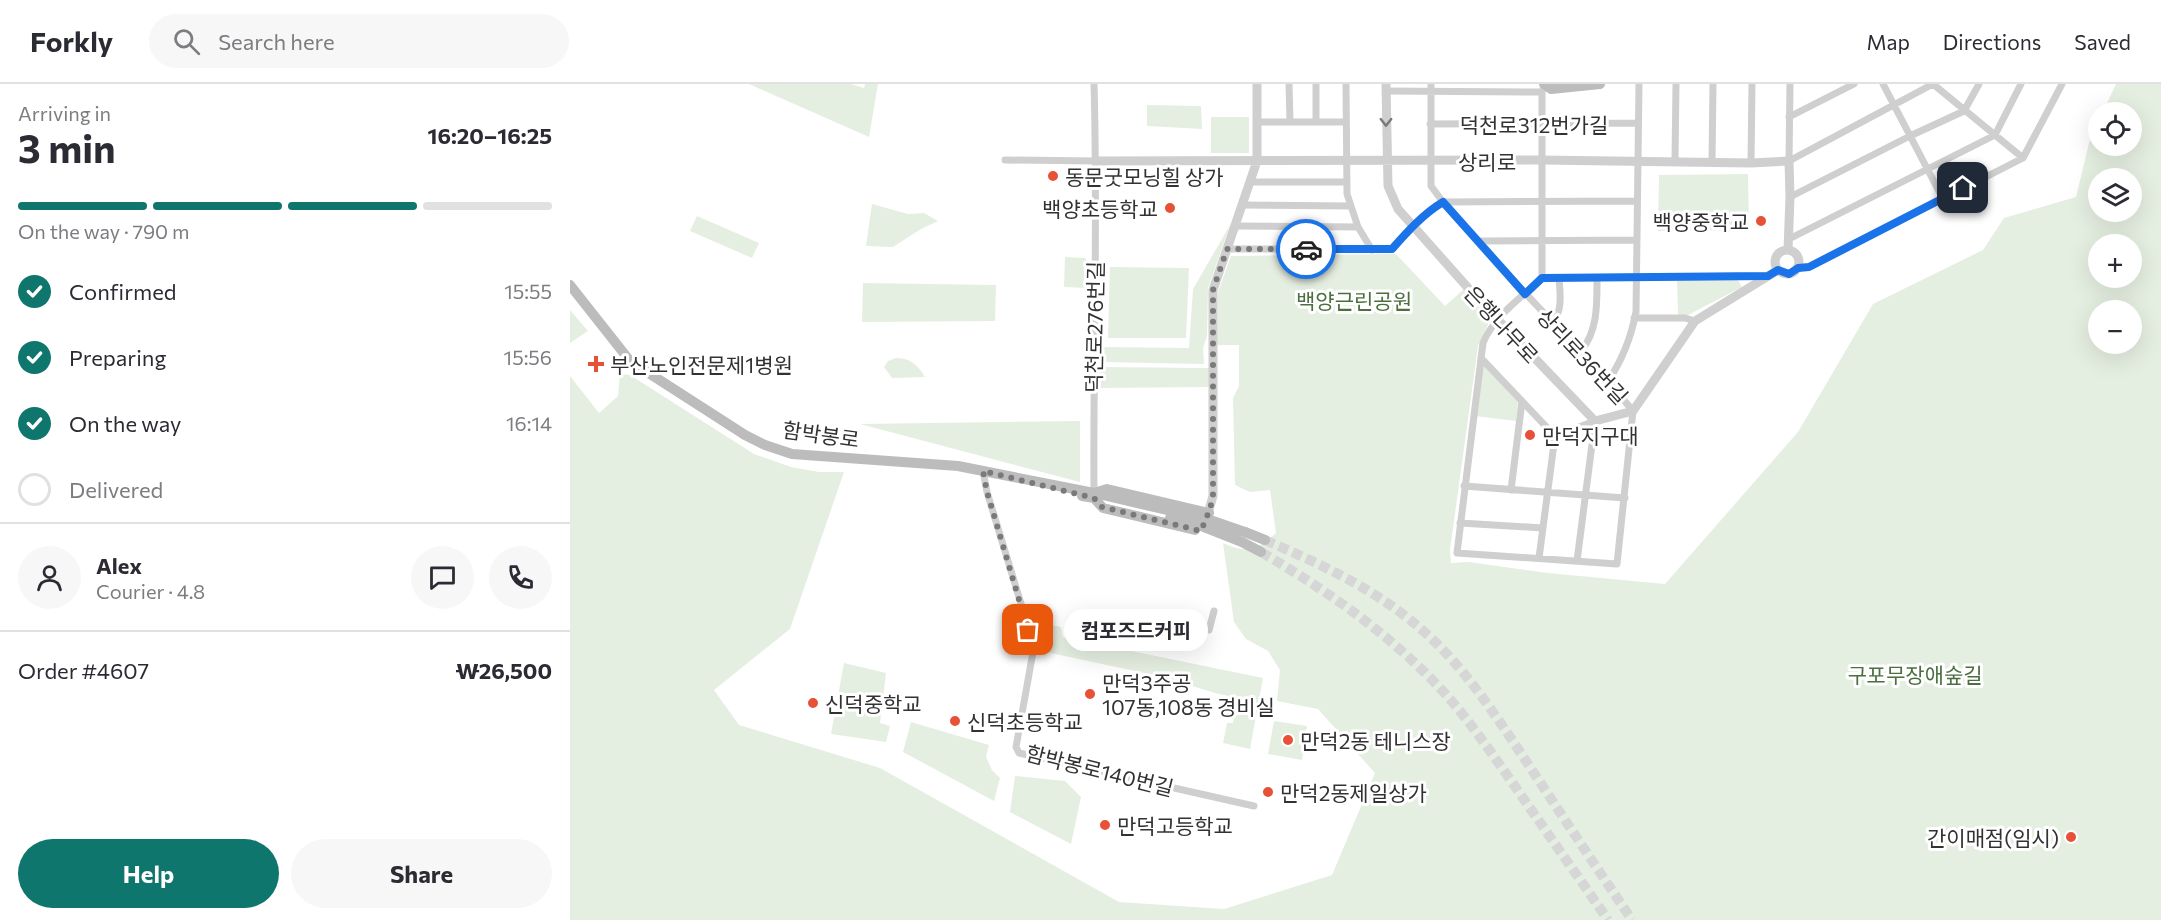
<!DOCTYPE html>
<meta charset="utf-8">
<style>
body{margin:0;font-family:Commissioner,"Noto Sans KR",sans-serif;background:#f7f7f7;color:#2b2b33;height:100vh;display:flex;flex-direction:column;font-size:22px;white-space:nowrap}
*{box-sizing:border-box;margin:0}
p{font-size:20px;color:#7c7c81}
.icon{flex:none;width:33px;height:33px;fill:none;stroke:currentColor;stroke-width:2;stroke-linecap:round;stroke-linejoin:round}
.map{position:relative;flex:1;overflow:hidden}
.panel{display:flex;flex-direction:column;background:#fff;width:570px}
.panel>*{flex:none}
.fabs{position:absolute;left:1518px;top:18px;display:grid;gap:12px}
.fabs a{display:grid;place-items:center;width:54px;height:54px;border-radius:50%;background:#fff;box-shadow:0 6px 24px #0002;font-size:30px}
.pin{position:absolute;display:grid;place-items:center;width:51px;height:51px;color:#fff;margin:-26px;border-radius:12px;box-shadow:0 3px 9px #0006}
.courier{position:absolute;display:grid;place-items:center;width:60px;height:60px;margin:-30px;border:4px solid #1a73e8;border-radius:50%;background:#fff;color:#222;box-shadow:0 2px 8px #0007}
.bubble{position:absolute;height:42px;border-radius:21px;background:#fff;box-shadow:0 6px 24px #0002;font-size:20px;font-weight:700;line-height:42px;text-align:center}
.head em{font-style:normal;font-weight:700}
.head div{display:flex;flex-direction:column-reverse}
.head{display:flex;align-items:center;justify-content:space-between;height:102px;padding:0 18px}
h1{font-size:39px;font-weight:700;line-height:45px}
.bar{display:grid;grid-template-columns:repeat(4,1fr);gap:9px 6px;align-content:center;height:72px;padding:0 18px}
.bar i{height:8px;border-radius:4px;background:#e1e1e2}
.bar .selected{background:#0f766e}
.bar p{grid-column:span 4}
.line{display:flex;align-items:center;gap:15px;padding:0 18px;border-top:2px solid #e1e1e2}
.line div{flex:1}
.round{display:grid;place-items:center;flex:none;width:63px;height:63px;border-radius:32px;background:#f7f7f7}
ol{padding:0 18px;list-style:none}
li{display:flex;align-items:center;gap:18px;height:66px}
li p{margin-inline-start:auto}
li .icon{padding:6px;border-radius:50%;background:#0f766e;color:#fff;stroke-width:4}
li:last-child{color:#7c7c81}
li i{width:33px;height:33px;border:3px solid #e1e1e2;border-radius:50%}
.action{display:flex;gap:12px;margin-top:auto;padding:12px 18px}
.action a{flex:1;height:69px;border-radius:36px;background:#0f766e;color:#fff;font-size:24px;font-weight:700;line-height:69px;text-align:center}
.action a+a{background:#f7f7f7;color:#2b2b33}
header{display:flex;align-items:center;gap:36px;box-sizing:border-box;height:84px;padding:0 30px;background:#fff;border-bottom:2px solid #e1e1e2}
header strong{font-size:28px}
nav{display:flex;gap:33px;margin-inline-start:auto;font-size:21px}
.search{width:420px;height:54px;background:#f7f7f7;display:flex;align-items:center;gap:15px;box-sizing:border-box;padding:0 21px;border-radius:33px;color:#7c7c81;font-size:22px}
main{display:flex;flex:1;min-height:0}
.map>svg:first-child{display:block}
</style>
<header>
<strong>Forkly</strong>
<div class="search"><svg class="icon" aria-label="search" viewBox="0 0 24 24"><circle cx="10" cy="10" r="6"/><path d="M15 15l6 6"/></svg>Search here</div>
<nav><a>Map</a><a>Directions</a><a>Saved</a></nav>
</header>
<main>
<section class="panel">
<div class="head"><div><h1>3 min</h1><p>Arriving in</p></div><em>16:20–16:25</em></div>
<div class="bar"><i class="selected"></i><i class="selected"></i><i class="selected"></i><i></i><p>On the way · 790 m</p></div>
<ol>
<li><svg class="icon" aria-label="check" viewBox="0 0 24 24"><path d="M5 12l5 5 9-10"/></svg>Confirmed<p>15:55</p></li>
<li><svg class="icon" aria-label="check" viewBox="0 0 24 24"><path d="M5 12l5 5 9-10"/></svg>Preparing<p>15:56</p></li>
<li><svg class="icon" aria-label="check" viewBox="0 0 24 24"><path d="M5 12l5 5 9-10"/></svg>On the way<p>16:14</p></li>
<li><i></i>Delivered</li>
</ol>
<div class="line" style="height:108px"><a class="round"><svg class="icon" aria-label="person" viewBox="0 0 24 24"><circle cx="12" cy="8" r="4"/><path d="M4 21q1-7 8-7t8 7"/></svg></a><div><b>Alex</b><p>Courier · 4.8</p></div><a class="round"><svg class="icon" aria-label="chat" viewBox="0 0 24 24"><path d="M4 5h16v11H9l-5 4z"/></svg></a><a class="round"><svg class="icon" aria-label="phone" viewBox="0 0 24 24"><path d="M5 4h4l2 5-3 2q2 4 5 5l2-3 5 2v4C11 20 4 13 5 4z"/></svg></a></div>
<div class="line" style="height:78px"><div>Order #4607</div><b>₩26,500</b></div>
<div class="action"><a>Help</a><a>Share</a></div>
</section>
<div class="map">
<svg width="1591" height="836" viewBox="0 0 1591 836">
<rect width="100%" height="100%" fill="#fff"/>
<path fill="#e5efe1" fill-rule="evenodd" d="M179,0H281L294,4L295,0H308L299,53Z
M1546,0H1591V836H0V292L29,329L48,312L50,290L60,291L184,370L221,383L249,388H274L220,545L144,606L169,641L310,684L549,818L654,825L762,791L805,689L748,625L707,617L710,586L698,567L676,555L664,538L653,459C677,470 687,466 706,449L700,406L680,408L665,401L663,314L669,302V261H647L648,208L661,172L826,170L875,222L894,205L921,234L908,262L880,466L881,479L899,478L978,489L1095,500L1228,348L1303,220L1413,166L1434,134L1506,113L1519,59L1528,39V62H1562V28H1533ZM1528,94H1562V128H1528ZM1528,160H1562V194H1528ZM1528,226H1562V260H1528Z
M577,21L631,22L632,45L577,42Z
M641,33H679V69H641Z
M1178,90L1179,146L1088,147L1089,91Z
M302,120L338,130L354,129L368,137L351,145L323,163L296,162Z
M127,132L189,159L182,174L120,147Z
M660,141L638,204L637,252L633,264L634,280L531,278V263L619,264L623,205Z
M495,173L516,174L517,204L494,203Z
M540,183L619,184L616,254H538Z
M1107,196H1168L1172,203L1118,231H1108Z
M293,199L426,201L425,237L292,238Z
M0,226L18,247L0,259Z
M326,274C340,274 348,281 355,293L322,294L314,283L318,277Z
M913,282L917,283L948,316L946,337L905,332Z
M527,283L642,284L643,303L527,304Z
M510,337V398L290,340Z
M466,538L491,543L493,553L693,594L680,665L653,659L657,639H663L668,614L645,609L593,593L476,568Z
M274,579L316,589L310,639L320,642L316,658L261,650Z
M704,637L737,642L732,676L698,670Z
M341,638L419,661L416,673L422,686L430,694L424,717L333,668Z
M445,692L495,697L511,713L501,760L440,728Z"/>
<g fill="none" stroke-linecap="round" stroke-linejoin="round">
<path stroke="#d6d6d6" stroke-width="10" stroke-dasharray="10 5" stroke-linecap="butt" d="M695,456C755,482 814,509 862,555C899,590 928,635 956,677C991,730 1026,783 1062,836
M691,468C756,506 817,548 869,603C897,633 920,667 944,701C975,746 1007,791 1038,836"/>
<path stroke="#cfcfcf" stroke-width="7" d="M719,0L720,38
M746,0V38
M776,0L777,110L788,143L802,166
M861,0V102L873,118L955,209L1038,297L1063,327L1047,480L887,469L913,259C924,232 951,214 972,194L1198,192
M1220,0L1219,77L1363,0
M1313,0L1373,115
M1363,0L1453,74
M816,7L972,8
M1219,33L1284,0
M687,38H776
M860,40L1068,39
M435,76L526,77
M1105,77L1106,0
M1142,78L1143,0
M1181,79L1182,0
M680,98H777
M1220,113L1340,52L1394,27L1409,0
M672,121L780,122
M665,142L788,143
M1219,155L1425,51L1451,0
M909,157L1066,156
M657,165H822C838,148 853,130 873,118L1067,117
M1228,184L1239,183L1453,74L1492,0
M972,194V8L974,1
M1064,234H1115L1125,237
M983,238C993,226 990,209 989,194
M1011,267C1028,247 1027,219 1027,194
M911,274L985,352
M1038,297C1053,275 1061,254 1066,228L1069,0
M985,352L1025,337L1007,477
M413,387L417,408L452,523L463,568L446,663L449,669L684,722
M894,402L1055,414
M941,406L952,317
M524,409C523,273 528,136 524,0
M890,439L973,444
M969,474L985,352
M639,546L644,527"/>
<path stroke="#cfcfcf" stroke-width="9" d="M816,0L818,102L828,125L907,214L1025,337L1063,327L1125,237L1208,186
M526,77L972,76L1181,79L1219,77L1220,113L1218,166
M1205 178a12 12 0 1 1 24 0a12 12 0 1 1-24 0Z
M637,433L643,412V206L687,77V0"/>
<path stroke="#bcbcbc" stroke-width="10" d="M974,0L981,5L1030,0
M0,201L60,277L175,351L195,361L222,370L388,382L524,409L537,405L639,429
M512,412L524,414L533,424L625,446
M675,448L695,456
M672,458L691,468"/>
<path stroke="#bcbcbc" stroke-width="10" d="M524,409L640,436L675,448
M600,434L634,443L672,458"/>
</g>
<defs><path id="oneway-chevron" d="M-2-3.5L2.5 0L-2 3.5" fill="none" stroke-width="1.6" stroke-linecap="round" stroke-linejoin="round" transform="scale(1.5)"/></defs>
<use stroke="#797979" href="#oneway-chevron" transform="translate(816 38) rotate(90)"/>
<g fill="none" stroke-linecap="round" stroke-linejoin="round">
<path stroke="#7a7a7a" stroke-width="6" stroke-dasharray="0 10.8" d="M458,546L417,408L413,387L524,414L532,423L631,447L640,425L643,412V206L657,165H736"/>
<path stroke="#1a73e8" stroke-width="8" d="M736,165H822C837,148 853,130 873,118L955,210L972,194L1198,192L1208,186L1219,190L1228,184L1239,183L1393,104"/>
</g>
<g fill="#e65138" stroke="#fff" stroke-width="2">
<circle cx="483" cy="92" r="6"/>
<circle cx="600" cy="124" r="6"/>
<circle cx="1191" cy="137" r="6"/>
<path d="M23 271h6v6h6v6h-6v6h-6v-6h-6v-6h6z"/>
<circle cx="960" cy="351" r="6"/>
<circle cx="520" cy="610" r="6"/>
<circle cx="243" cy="619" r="6"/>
<circle cx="385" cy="637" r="6"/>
<circle cx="718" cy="656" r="6"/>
<circle cx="698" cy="708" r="6"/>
<circle cx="535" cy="741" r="6"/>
<circle cx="1501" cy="753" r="6"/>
</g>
<g text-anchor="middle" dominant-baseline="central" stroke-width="6" stroke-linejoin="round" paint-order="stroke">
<g font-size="21" fill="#323232" stroke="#fff">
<text x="964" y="40">덕천로312번가길</text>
<text x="917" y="77">상리로</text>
<text transform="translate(932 240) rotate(47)">은행나무로</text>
<text transform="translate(524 243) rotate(-89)">덕천로276번길</text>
<text transform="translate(1013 272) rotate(47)">상리로36번길</text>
<text transform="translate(251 350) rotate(8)">함박봉로</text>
<text transform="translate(530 686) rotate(14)">함박봉로140번길</text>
</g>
<g font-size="21" fill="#323232" stroke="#fff" text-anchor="start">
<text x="495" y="92">동문굿모닝힐 상가</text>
<text x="588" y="124" text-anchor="end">백양초등학교</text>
<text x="1179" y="137" text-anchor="end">백양중학교</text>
<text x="40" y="280">부산노인전문제1병원</text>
<text x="972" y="351">만덕지구대</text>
<text x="532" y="598">만덕3주공<tspan x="532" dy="24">107동,108동 경비실</tspan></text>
<text x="255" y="619">신덕중학교</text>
<text x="397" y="637">신덕초등학교</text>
<text x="730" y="656">만덕2동 테니스장</text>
<text x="710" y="708">만덕2동제일상가</text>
<text x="547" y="741">만덕고등학교</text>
<text x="1489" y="753" text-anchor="end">간이매점(임시)</text>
</g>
<g font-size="21" fill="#4b6f3f" stroke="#fff">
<text x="784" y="216">백양근린공원</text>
<text x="1345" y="590">구포무장애숲길</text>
</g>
</g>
</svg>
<div class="fabs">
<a><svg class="icon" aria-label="locate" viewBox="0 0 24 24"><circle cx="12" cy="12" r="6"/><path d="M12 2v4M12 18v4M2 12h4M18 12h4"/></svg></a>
<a><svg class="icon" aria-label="layers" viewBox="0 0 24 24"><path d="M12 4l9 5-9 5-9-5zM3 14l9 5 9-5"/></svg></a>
<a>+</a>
<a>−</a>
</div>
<div class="pin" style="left:458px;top:546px;background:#ea580c"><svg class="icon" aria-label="bag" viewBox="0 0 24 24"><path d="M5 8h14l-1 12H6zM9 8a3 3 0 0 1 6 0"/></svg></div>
<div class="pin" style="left:1393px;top:104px;background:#1f2937"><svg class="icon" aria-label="home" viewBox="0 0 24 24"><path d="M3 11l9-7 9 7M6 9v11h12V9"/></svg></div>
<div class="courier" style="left:736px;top:165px"><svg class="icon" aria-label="car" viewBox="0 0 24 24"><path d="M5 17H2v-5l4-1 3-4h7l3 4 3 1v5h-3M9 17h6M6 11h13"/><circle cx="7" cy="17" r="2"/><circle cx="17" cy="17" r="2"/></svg></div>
<div class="bubble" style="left:494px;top:525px;width:144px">컴포즈드커피</div>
</div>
</main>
